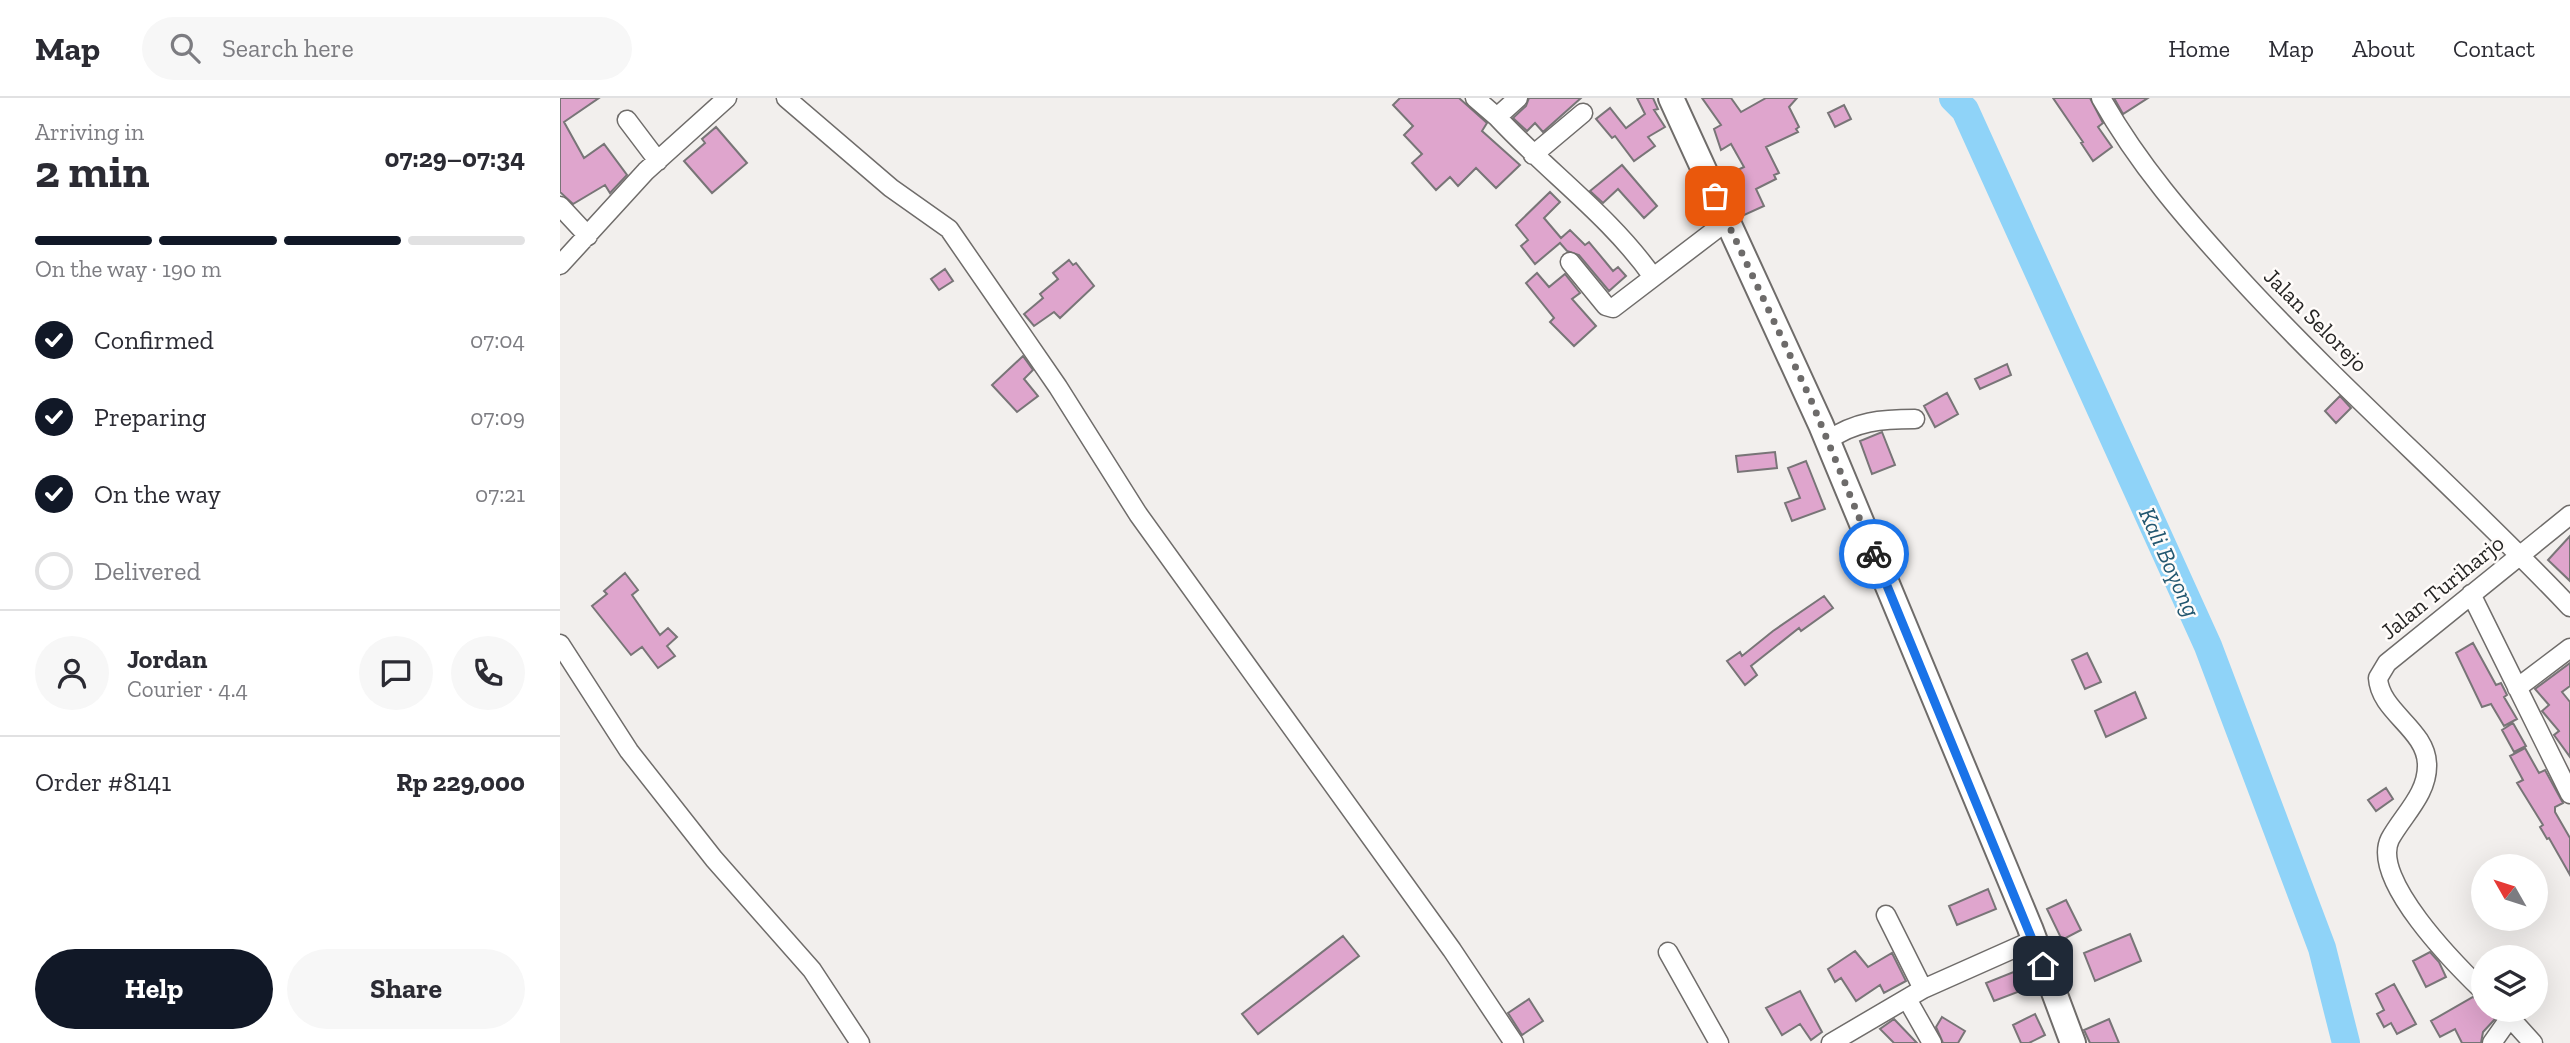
<!DOCTYPE html>
<meta charset="utf-8">
<style>
body{margin:0;font-family:"Zilla Slab",serif;background:#f7f7f7;color:#2b2b33;height:100vh;display:flex;flex-direction:column;font-size:26px;white-space:nowrap}
*{box-sizing:border-box;margin:0}
p{font-size:23px;color:#7c7c81}
.icon{flex:none;width:38px;height:38px;fill:none;stroke:currentColor;stroke-width:2;stroke-linecap:round;stroke-linejoin:round}
.map{position:relative;flex:1;overflow:hidden}
.drawer{display:flex;flex-direction:column;background:#fff;width:560px}
.drawer>*{flex:none}
.needle{width:46px;rotate:309deg}
.buttons{position:absolute;left:1911px;top:756px;display:grid;gap:14px}
.buttons a{display:grid;place-items:center;width:77px;height:77px;border-radius:50%;background:#fff;box-shadow:0 7px 28px #0002;font-size:35px}
.pin{position:absolute;display:grid;place-items:center;width:60px;height:60px;color:#fff;margin:-30px;border-radius:14px;box-shadow:0 4px 10px #0006}
.courier{position:absolute;display:grid;place-items:center;width:70px;height:70px;margin:-35px;border:5px solid #1a73e8;border-radius:50%;background:#fff;color:#222;box-shadow:0 2px 9px #0007}
.overview em{font-style:normal;font-weight:800}
.overview div{display:flex;flex-direction:column-reverse}
.overview{display:flex;align-items:center;justify-content:space-between;height:119px;padding:0 35px}
h1{font-size:46px;font-weight:800;line-height:52px}
.bar{display:grid;grid-template-columns:repeat(4,1fr);gap:10px 7px;align-content:center;height:84px;padding:0 35px}
.bar i{height:9px;border-radius:5px;background:#e1e1e2}
.bar .current{background:#111827}
.bar p{grid-column:span 4}
.line{display:flex;align-items:center;gap:18px;padding:0 35px;border-top:2px solid #e1e1e2}
.line div{flex:1}
.round{display:grid;place-items:center;flex:none;width:74px;height:74px;border-radius:37px;background:#f7f7f7}
ol{padding:0 35px;list-style:none}
li{display:flex;align-items:center;gap:21px;height:77px}
li p{margin-inline-start:auto}
li .icon{padding:7px;border-radius:50%;background:#111827;color:#fff;stroke-width:4}
li:last-child{color:#7c7c81}
li i{width:38px;height:38px;border:4px solid #e1e1e2;border-radius:50%}
.cta{display:flex;gap:14px;margin-top:auto;padding:14px 35px}
.cta a{flex:1;height:80px;border-radius:42px;background:#111827;color:#fff;font-size:28px;font-weight:800;line-height:80px;text-align:center}
.cta a+a{background:#f7f7f7;color:#2b2b33}
header{display:flex;align-items:center;gap:42px;box-sizing:border-box;height:98px;padding:0 35px;background:#fff;border-bottom:2px solid #e1e1e2}
header strong{font-size:33px}
nav{display:flex;gap:38px;margin-inline-start:auto;font-size:24px}
.search{width:490px;height:63px;background:#f7f7f7;display:flex;align-items:center;gap:18px;box-sizing:border-box;padding:0 24px;border-radius:38px;color:#7c7c81;font-size:26px}
main{display:flex;flex:1;min-height:0}
.map>svg:first-child{display:block}
</style>
<header>
<strong>Map</strong>
<div class="search"><svg class="icon" aria-label="search" viewBox="0 0 24 24"><circle cx="10" cy="10" r="6"/><path d="M15 15l6 6"/></svg>Search here</div>
<nav><a>Home</a><a>Map</a><a>About</a><a>Contact</a></nav>
</header>
<main>
<section class="drawer">
<div class="overview"><div><h1>2 min</h1><p>Arriving in</p></div><em>07:29–07:34</em></div>
<div class="bar"><i class="current"></i><i class="current"></i><i class="current"></i><i></i><p>On the way · 190 m</p></div>
<ol>
<li><svg class="icon" aria-label="check" viewBox="0 0 24 24"><path d="M5 12l5 5 9-10"/></svg>Confirmed<p>07:04</p></li>
<li><svg class="icon" aria-label="check" viewBox="0 0 24 24"><path d="M5 12l5 5 9-10"/></svg>Preparing<p>07:09</p></li>
<li><svg class="icon" aria-label="check" viewBox="0 0 24 24"><path d="M5 12l5 5 9-10"/></svg>On the way<p>07:21</p></li>
<li><i></i>Delivered</li>
</ol>
<div class="line" style="height:126px"><a class="round"><svg class="icon" aria-label="person" viewBox="0 0 24 24"><circle cx="12" cy="8" r="4"/><path d="M4 21q1-7 8-7t8 7"/></svg></a><div><b>Jordan</b><p>Courier · 4.4</p></div><a class="round"><svg class="icon" aria-label="chat" viewBox="0 0 24 24"><path d="M4 5h16v11H9l-5 4z"/></svg></a><a class="round"><svg class="icon" aria-label="phone" viewBox="0 0 24 24"><path d="M5 4h4l2 5-3 2q2 4 5 5l2-3 5 2v4C11 20 4 13 5 4z"/></svg></a></div>
<div class="line" style="height:91px"><div>Order #8141</div><b>Rp 229,000</b></div>
<div class="cta"><a>Help</a><a>Share</a></div>
</section>
<div class="map">
<svg width="2010" height="945" viewBox="0 0 2010 945">
<rect width="100%" height="100%" fill="#f2efed"/>
<g fill="none" stroke-linecap="round" stroke-linejoin="round">
<path stroke="#8fd3f8" stroke-width="28" d="M1393,0L1405,12L1648,548L1762,850L1786,945"/>
</g>
<path fill="#dfa5cd" stroke="#787577" stroke-width="2" d="M0,0H39L4,24L24,60L44,46L67,77L50,95L45,87L13,106L0,94Z
M840,0H899L927,25L922,33L960,67L936,90L916,70L898,88L890,79L876,92L852,65L862,56L844,37L853,28L833,7Z
M969,0H1021L983,34L975,25L967,33L953,20L966,8Z
M1077,0H1093L1098,11L1094,12L1105,29L1088,39L1095,48L1074,63L1055,38L1052,40L1036,21L1050,10L1066,30L1085,16Z
M1142,0H1171L1181,14L1206,0H1237L1229,9L1239,29L1236,31L1238,34L1206,49L1219,75L1214,77L1216,81L1196,91L1204,108L1182,118L1175,104L1178,102L1167,77L1184,69L1171,46L1161,52L1154,31L1161,27Z
M1493,0H1530L1543,25L1538,29L1552,49L1533,63L1521,45L1523,44Z
M1554,0H1588L1563,16Z
M1284,7L1291,21L1275,29L1268,15Z
M156,29L187,65L152,95L124,63L145,45L142,41Z
M1062,67L1097,108L1084,120L1058,91L1043,105L1030,93Z
M990,94L1000,104L984,120L1001,140L1010,132L1025,147L1029,144L1053,173L1058,169L1066,178L1049,193L1019,157L1007,153L1000,145L975,166L961,148L968,142L956,127Z
M509,162L513,167L516,165L534,188L500,220L494,214L474,228L464,216L483,200L480,196L498,181L493,175Z
M385,171L393,183L379,192L371,181Z
M977,175L989,189L1005,176L1020,195L1012,201L1036,228L1014,248L990,224L994,220L966,185Z
M463,258L473,272L464,281L478,298L457,314L432,287Z
M1447,266L1451,277L1420,291L1415,281Z
M1387,295L1398,316L1375,329L1364,308Z
M1780,298L1791,310L1776,325L1765,313Z
M1322,334L1335,367L1312,376L1300,343Z
M1215,354L1217,370L1178,374L1176,358Z
M1246,363L1265,411L1232,423L1225,405L1240,400L1228,370Z
M2010,438V483L1988,462Z
M65,475L78,492L72,497L100,537L108,530L117,539L107,548L115,558L98,570L82,549L71,557L32,508L47,496L44,493Z
M1264,498L1273,510L1241,533L1239,530L1191,568L1197,577L1185,587L1167,563L1180,554L1182,558L1213,533Z
M1913,545L1936,587L1941,585L1947,597L1944,599L1957,621L1944,628L1931,606L1922,609L1896,555Z
M1527,555L1541,584L1525,591L1512,562Z
M2010,565V588L2002,594L2010,604V659L1994,637L1999,633L1982,613L1989,607L1975,591Z
M1575,594L1586,620L1546,639L1535,613Z
M1953,625L1966,648L1954,654L1942,632Z
M1965,650L1979,675L1985,672L2003,705L1995,709V714L2010,740V777L1989,740L1987,741L1980,729L1983,727L1957,685L1963,682L1950,658Z
M1826,690L1833,701L1816,713L1808,702Z
M1428,791L1436,811L1397,827L1389,808Z
M1506,802L1521,832L1502,842L1487,811Z
M1570,836L1581,863L1535,883L1524,855Z
M783,838L799,858L698,936L682,916Z
M1295,853L1308,869L1332,855L1346,883L1324,895L1320,887L1296,903L1281,880L1275,884L1268,871Z
M1870,854L1879,864L1886,879L1866,889L1853,863Z
M1456,873L1463,892L1434,903L1426,885Z
M1834,886L1856,926L1837,936L1831,925L1824,929L1817,916L1824,912L1816,896Z
M1240,893L1262,934L1251,942L1240,926L1222,937L1206,910Z
M1913,899L1923,904V912H1930L1935,921L1923,934L1921,945H1902L1895,931L1880,939L1871,923Z
M969,901L983,923L962,937L948,915Z
M1475,916L1485,937L1469,945H1461L1453,927Z
M1382,919L1405,933L1398,945H1383L1376,929Z
M1334,921L1357,945H1334L1320,931Z
M1549,921L1559,945H1530L1524,932Z"/>
<g fill="none" stroke-linecap="round" stroke-linejoin="round">
<defs>
<path id="street" d="M226,0L331,90L389,131L498,289L578,416L892,852L954,945
M915,0L937,19L958,0
M1541,0C1578,66 1626,121 1676,176C1782,292 1902,395 2010,509
M937,19C988,74 1050,118 1093,179
M67,22L98,63
M973,57L1023,15
M0,108L28,138
M1010,164L1046,208L1053,210L1167,123
M0,167L86,73L167,0
M1267,343C1295,323 1322,321 1355,321
M1911,496L2010,696
M0,546L69,653L154,761L252,872L300,945
M1957,590L2010,550
M1326,817L1363,891
M1108,854L1159,945
M1923,893C1896,867 1810,781 1830,741C1843,717 1868,696 1867,666C1866,631 1820,614 1818,580L1827,565L2010,417
M1347,901L1372,945
M1943,912L1973,945
M1271,945L1363,891L1473,842
M1932,945L1951,918"/>
<path id="secondary" d="M1111,0L1261,327L1470,830L1513,945"/>
</defs>
<use href="#street" stroke="#6f6c6a" stroke-width="21"/>
<use href="#secondary" stroke="#6f6c6a" stroke-width="28"/>
<use href="#street" stroke="#fff" stroke-width="18"/>
<use href="#secondary" stroke="#fff" stroke-width="24"/>
</g>
<g fill="none" stroke-linecap="round" stroke-linejoin="round">
<path stroke="#6d6b6a" stroke-width="7" stroke-dasharray="0 12.6" d="M1155,98L1251,302L1314,456"/>
<path stroke="#1a73e8" stroke-width="9" d="M1314,456L1483,868"/>
</g>
<g text-anchor="middle" dominant-baseline="central" stroke-width="5" stroke-linejoin="round" paint-order="stroke">
<g font-size="23" fill="#252423" stroke="#fffcfa">
<text transform="translate(1756 222) rotate(45)">Jalan Selorejo</text>
<text transform="translate(1882 489) rotate(-39)">Jalan Turiharjo</text>
</g>
<g font-size="24" font-style="italic" fill="#225770" stroke="#fffcfa">
<text transform="translate(1610 464) rotate(66)">Kali Boyong</text>
</g>
</g>
</svg>
<div class="buttons">
<a><svg class="needle" viewBox="-14 -14 28 28"><path d="M0-13l5 13h-10z" fill="#e53935"/><path d="M0 13l5-13h-10z" fill="#7c7c81"/></svg></a>
<a><svg class="icon" aria-label="layers" viewBox="0 0 24 24"><path d="M12 4l9 5-9 5-9-5zM3 14l9 5 9-5"/></svg></a>
</div>
<div class="pin" style="left:1155px;top:98px;background:#ea580c"><svg class="icon" aria-label="bag" viewBox="0 0 24 24"><path d="M5 8h14l-1 12H6zM9 8a3 3 0 0 1 6 0"/></svg></div>
<div class="pin" style="left:1483px;top:868px;background:#1f2937"><svg class="icon" aria-label="home" viewBox="0 0 24 24"><path d="M3 11l9-7 9 7M6 9v11h12V9"/></svg></div>
<div class="courier" style="left:1314px;top:456px"><svg class="icon" aria-label="bike" viewBox="0 0 24 24"><circle cx="6" cy="16" r="4"/><circle cx="18" cy="16" r="4"/><path d="M6 16l4-8h5l3 8M10 8l3 8H6M13 5h3"/></svg></div>
</div>
</main>
